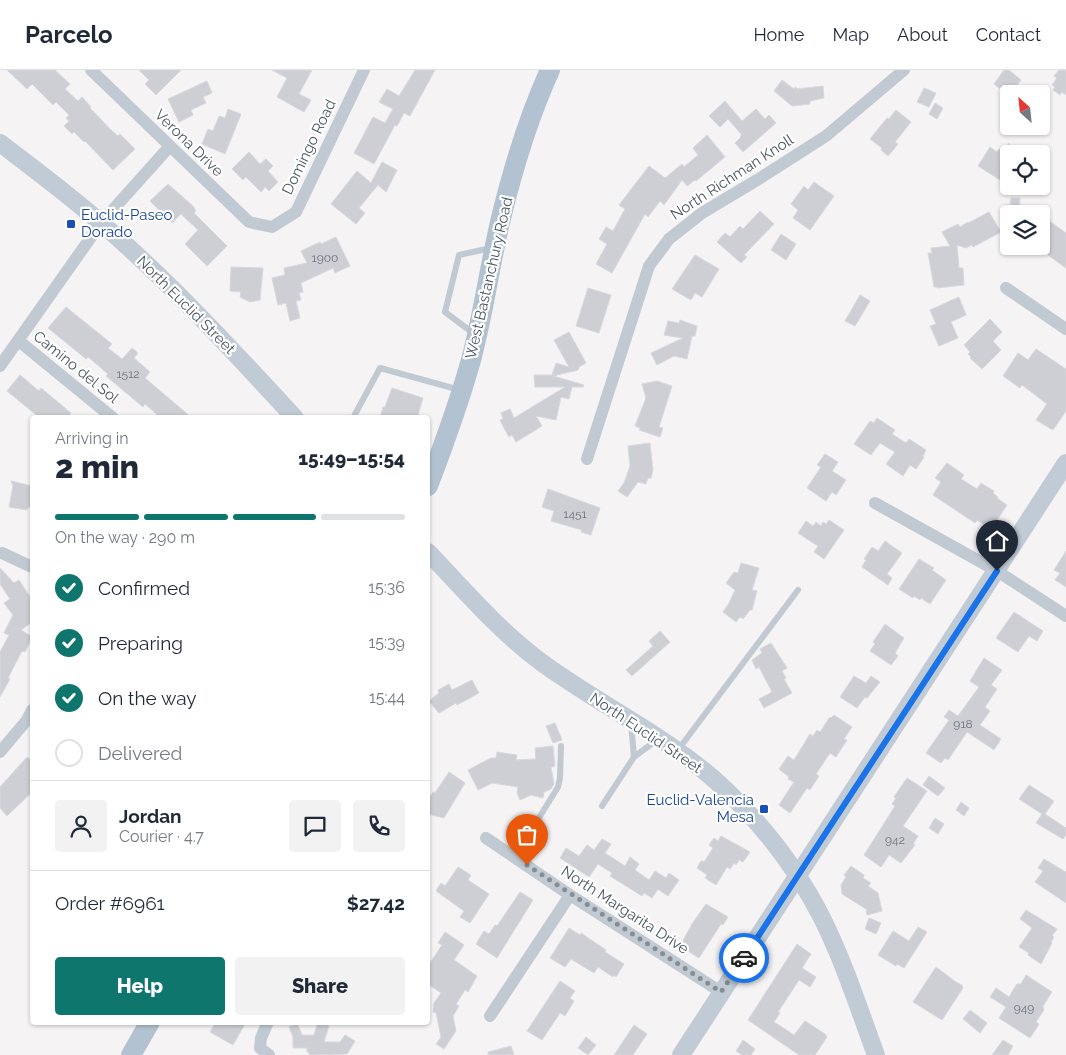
<!DOCTYPE html>
<meta charset="utf-8">
<style>
body{margin:0;font-family:Raleway,sans-serif;background:#f2f2f3;color:#1f2937;height:100vh;display:flex;flex-direction:column;font-size:19px;white-space:nowrap}
*{box-sizing:border-box;margin:0}
p{font-size:16px;color:#747a83}
.icon{flex:none;width:28px;height:28px;fill:none;stroke:currentColor;stroke-width:2;stroke-linecap:round;stroke-linejoin:round}
.map{position:relative;flex:1;overflow:hidden}
.details{position:absolute;left:30px;top:345px;width:400px;height:610px;display:flex;flex-direction:column;background:#fff;border-radius:5px;box-shadow:0 1px 4px #0004}
.details>*{flex:none}
.needle{width:32px;rotate:333deg}
.tools{position:absolute;left:1000px;top:15px;display:grid;gap:10px}
.tools a{display:grid;place-items:center;width:50px;height:50px;border-radius:5px;background:#fff;box-shadow:0 1px 4px #0004;font-size:25px}
.pin{position:absolute;display:grid;place-items:center;width:42px;height:42px;color:#fff;margin:-51px -21px;border-radius:50% 50% 50% 0;rotate:-45deg;box-shadow:0 0 5px #0007}
.pin .icon{rotate:45deg}
.courier{position:absolute;display:grid;place-items:center;width:50px;height:50px;margin:-25px;border:4px solid #1a73e8;border-radius:50%;background:#fff;color:#222;box-shadow:0 1px 6px #0007}
.overview em{font-style:normal;font-weight:800}
.overview div{display:flex;flex-direction:column-reverse}
.overview{display:flex;align-items:center;justify-content:space-between;height:85px;padding:0 25px}
h1{font-size:32px;font-weight:800;line-height:38px}
.bar{display:grid;grid-template-columns:repeat(4,1fr);gap:8px 5px;align-content:center;height:60px;padding:0 25px}
.bar i{height:6px;border-radius:4px;background:#e0e1e3}
.bar .active{background:#0f766e}
.bar p{grid-column:span 4}
.line{display:flex;align-items:center;gap:12px;padding:0 25px;border-top:1px solid #e0e1e3}
.line div{flex:1}
.round{display:grid;place-items:center;flex:none;width:52px;height:52px;border-radius:5px;background:#f2f2f3}
ol{padding:0 25px;list-style:none}
li{display:flex;align-items:center;gap:15px;height:55px}
li p{margin-inline-start:auto}
li .icon{padding:5px;border-radius:50%;background:#0f766e;color:#fff;stroke-width:4}
li:last-child{color:#747a83}
li i{width:28px;height:28px;border:2px solid #e0e1e3;border-radius:50%}
.cta{display:flex;gap:10px;margin-top:auto;padding:10px 25px}
.cta a{flex:1;height:58px;border-radius:5px;background:#0f766e;color:#fff;font-size:20px;font-weight:800;line-height:58px;text-align:center}
.cta a+a{background:#f2f2f3;color:#1f2937}
header{display:flex;align-items:center;gap:30px;box-sizing:border-box;height:70px;padding:0 25px;background:#fff;border-bottom:1px solid #e0e1e3}
header strong{font-size:24px}
nav{display:flex;gap:28px;margin-inline-start:auto;font-size:18px}
.map>svg:first-child{display:block}
</style>
<header>
<strong>Parcelo</strong>
<nav><a>Home</a><a>Map</a><a>About</a><a>Contact</a></nav>
</header>
<div class="map">
<svg width="1066" height="985" viewBox="0 0 1066 985">
<rect width="100%" height="100%" fill="#f5f3f3"/>
<path fill="#cdcfd5" stroke="#d7d9de" d="M7,0H55L70,14L65,19L78,31L82,27L91,37L90,38L111,60L118,66L120,64L135,79L113,100L85,71L84,72L74,62L72,64L64,56L69,51L66,48L69,45L56,32L53,35L32,14L27,19Z
M139,0H181L156,25L145,14L149,10Z
M272,0H312L299,24L311,30L304,42L277,27L287,8Z
M415,0H435L410,46L404,43L397,56L395,55L374,94L354,83L373,47L385,53L393,39L379,32L387,19L399,26Z
M1004,0H1009L1021,10L1011,23L1010,22L1008,25L994,14Z
M1059,0H1066V25L1062,22L1060,25L1053,20L1055,17L1052,15L1057,8L1054,6Z
M782,10L794,19L795,17L798,19L823,16L824,28L810,31V34L792,36L774,21Z
M207,11L212,23L203,27L206,33L191,40L193,45L179,52L168,29Z
M924,18L936,23L929,37L917,32Z
M725,31L742,51L756,39L765,49L769,45L776,53L743,82L735,73L741,67L740,66L742,65L728,49L720,57L709,46Z
M935,33L943,38L937,49L929,44Z
M228,39L241,44L225,84L202,74L208,59L213,61L219,46L225,48Z
M896,40L911,52L895,72L898,74L888,86L881,80L882,78L870,69L887,48L889,49Z
M707,65L725,87L696,111L695,110L687,116L682,110L664,135L660,131L648,147L645,144L612,203L596,194L607,174L599,169L606,157L613,161L625,139L619,135L649,96L665,108L682,94L684,97L698,85L693,78Z
M1009,73V96L1000,110L978,96L990,77L997,82L999,79L1003,82Z
M249,82L260,94L266,89L273,96L268,101L278,112L269,121L265,117L261,122L246,107L243,110L232,99Z
M382,92L397,100L386,122L378,115L359,138L365,143L356,154L331,134L357,101L371,113Z
M814,112L834,126L810,160L793,148L798,140L791,134L804,116L808,120Z
M168,114L193,136L196,141L194,143L227,176L207,196L185,174L198,160L181,144L172,153L150,131Z
M1011,128H1020L1019,144H1003L1004,135H1010Z
M760,141L774,154L744,185L747,187L741,193L717,172L725,163L730,167L740,156L743,159Z
M989,142L1001,162L973,177L972,175L966,178L957,175L959,198H963L964,215L937,218V217H934L928,183H932L931,178L950,176L942,162L958,154L960,157L968,152V153Z
M1048,150L1066,163V198L1041,180V160Z
M781,164L796,174L786,190L771,180Z
M336,167L350,196L335,203L333,198L301,213L303,222L299,223L301,230L296,231L300,248L290,251L286,233L278,235L272,208L285,205L284,198L307,193L301,181L320,172L321,174Z
M695,185L719,199L702,227L695,223L691,230L672,219Z
M231,197L263,198L260,230L250,232L240,227L241,222L230,221Z
M588,218L611,225L599,263L576,256Z
M860,225L870,231L855,256L845,251Z
M959,227L966,245L951,252L958,268L939,276L930,256L936,254L930,240Z
M66,237L112,274L108,278L122,289L132,278L138,283L134,288L150,302L145,308L192,348H161L145,334L143,337L106,306L108,304L88,287L86,289L48,258Z
M990,249L1002,262L993,271L1001,280L982,299L970,288L971,287L968,284L970,282L964,275Z
M680,250L697,256L695,266H692L687,289L674,286L657,295L651,283L683,268L664,265L668,251L679,253Z
M569,262L586,293L579,297L578,300L553,306L574,312L584,315L583,317H572L569,329L561,327L556,350L536,346L542,356L516,372L512,365L509,367L504,358L500,350L503,349L501,343L510,339L514,348L565,317H535L534,305H552L556,293L569,297L554,270Z
M1036,279L1066,299V341L1053,360L1036,350L1047,334L1022,315L1020,318L1003,306L1018,283L1028,290Z
M20,305L39,321L41,318L71,343L67,348H40L7,321Z
M657,311L672,316L659,357L663,358L660,367L639,360L640,358L635,356L646,328L642,314Z
M392,318L423,328L417,348H380L383,337H385Z
M877,348L895,360L892,364L906,373L909,369L926,380L923,386L924,387L916,399L910,395L903,406L886,394L895,382L880,373L871,385L854,374L870,351L874,353Z
M650,373L653,400L651,408H648L646,414L638,412L627,427L618,421L624,413L630,396L628,376Z
M825,384L838,392L832,401L846,410L836,425L832,422L826,431L807,418L821,397L817,395Z
M947,393L964,405L961,409L977,419L981,413L994,421L993,423L998,427L997,428L1007,435L991,459L977,450L975,453L933,425L941,412L935,408Z
M11,411L32,416V438L28,437L27,440L9,437L13,416Z
M548,419L600,438L591,465L581,462L582,460L551,451L554,441L542,437Z
M829,450L844,460L824,489L814,482L818,476L798,463L806,451L813,456L816,452L821,456L823,452L826,454Z
M885,471L902,483L887,504L892,508L888,515L862,497L866,490L864,489L872,477L878,481Z
M1066,481V517L1055,510L1060,503L1054,500Z
M919,489L934,498L932,500L946,510L930,534L921,528L920,530L914,526L913,528L899,519Z
M741,493L759,498L752,520L757,521L752,540H750L743,549L740,547L736,552L723,542L729,533L735,520L726,513L734,502L738,503Z
M0,498L14,513L19,510L32,530V552L21,560L32,567L25,582L22,581L8,608L10,609L0,627V582L9,565L4,563L13,545L4,533L10,529L0,514Z
M1014,542L1043,561L1037,571L1029,566L1018,582L996,568Z
M885,554L904,568L895,583L898,586L891,595L870,581L875,574L873,572Z
M660,561L670,572L632,606L626,600L653,576L649,571Z
M771,573L787,598L782,601L786,608L784,609L792,623L764,638L759,629L772,622L759,597L756,599L752,590L762,583L760,579Z
M984,588L1002,600L991,615L997,619L985,637L990,641L980,655L1001,669L994,680L967,662L948,690L945,688L941,693L926,683L949,650L944,647L949,640L958,646L979,617L970,611Z
M854,606L866,613L871,606L880,612L867,628L865,627L857,638L840,627Z
M472,610L479,623L457,635L456,633L439,643L429,631L439,623L438,620L449,614L452,620Z
M834,645L852,657L844,669L847,670L836,687L830,683L816,704L819,706L810,720L807,718L790,743L779,735L794,712L788,709L789,707L779,699L788,686L794,690L810,664L813,666L817,660L820,662L830,647L831,648Z
M555,653L562,670L553,673L546,656Z
M553,676L555,696L551,697L554,714L551,719L544,722L543,728L531,725L520,730L517,723L518,717L492,713L478,720L468,700L491,688H496L497,682L517,685L516,690L536,689L535,678Z
M27,687L32,691V722L7,746L0,738V717Z
M449,702L465,713L444,748L428,744V730L433,722L435,723Z
M929,706L945,718L938,726L923,715Z
M907,708L927,721L903,756L918,766L913,774L915,775L901,793L889,785L881,797L864,785L895,736L892,734L896,728L894,727Z
M1029,715L1054,731L1045,744L1066,758V765L1063,769L1036,753L1042,744L1019,729Z
M961,732L969,738L964,746L956,740Z
M935,748L944,754L938,764L929,758Z
M721,766L750,782L743,792L739,790L736,795L734,793L730,799L727,797L716,815L705,808L707,805L697,798L701,791L704,792L713,778L709,775L714,768L718,771Z
M602,769L611,774L605,783L625,796L630,787L639,794L635,800L649,810L655,801L666,808L669,803L679,810L668,826L658,819L652,828L644,823L642,826L610,806L612,803L598,794L589,807L560,788L566,778L579,786L587,775L594,780Z
M1044,789L1066,802V833L1035,812L1043,801L1038,798Z
M851,796L864,805L863,808L871,813L868,816L878,823L882,841L867,845L866,839L842,824L841,815L846,807L844,805Z
M458,797L471,805L468,810L489,824L470,853L460,847L464,841L436,821L441,813L445,816Z
M520,822L533,830L497,888L476,874L484,861L489,864L495,855L497,856Z
M706,834L728,847L723,855L721,854L699,888L680,876L692,854Z
M1026,840L1057,859L1052,866L1054,867L1051,872L1052,873L1041,894L1028,885L1029,883L1019,877L1032,858L1020,849Z
M869,848L881,853L876,864L865,859Z
M918,857L927,862L904,898L897,894L896,896L878,885L893,861L909,871Z
M569,858L580,865L581,863L606,880L605,882L624,894L616,907L614,905L613,907L598,897L594,903L571,889L565,897L550,888Z
M445,862L464,875L454,890L477,906L468,922L465,920L456,934L459,936L453,946L456,961L444,979L436,974L441,967L436,943L433,942L434,933L441,923L428,914V896L442,875L438,873Z
M797,874L811,884L802,898L816,907L810,917L799,910L778,942L780,943L774,952L794,965L805,951L825,964L827,967L815,985H799L748,950Z
M936,897L956,912L962,915L963,918L942,950L913,932Z
M1026,905L1052,922L1043,936L1044,940L1036,952L1039,954L1030,968L999,948L1006,937L990,927L996,918L1009,927L1017,914H1021Z
M560,911L575,921L570,928L574,931L565,946L560,943L542,970L527,961Z
M970,940L987,953L980,963L963,949Z
M216,952H246L233,975L210,962Z
M318,952L329,956L324,972H340L345,965L355,971L347,984L309,985V982H307V978H293V967L289,957L297,953L302,965H314Z
M634,955L647,964L633,985H614Z
M586,967L596,975L588,985L578,978Z
M743,970L755,979L751,985H742L736,981Z
M1003,970L1013,976L1008,985H992Z
M511,976L514,985H488V982Z"/>
<g fill="none" stroke-linecap="round" stroke-linejoin="round">
<path stroke="#c1cad2" stroke-width="6" d="M473,263L445,242L459,185L491,178
M353,348L380,298L460,320
M631,653L634,687
M678,680L798,520
M602,736L634,687L658,669
M512,786L537,751L558,717L560,708L561,676"/>
<path stroke="#c1cad2" stroke-width="12" d="M91,0L249,152L272,157L296,142L364,0
M1006,218L1066,259
M19,271L113,348
M0,296L101,153L170,76
M587,389L649,196L669,169L702,143L757,110L826,66L904,0
M875,433L997,501L1066,546
M2,483L32,497
M0,682L27,650L32,640
M486,768L570,825L721,922
M490,946L570,825
M268,952L261,968L260,978L269,985"/>
<path stroke="#c1cbd6" stroke-width="18" d="M0,73C34,99 69,125 101,153C171,213 233,281 295,348
M428,482C464,520 499,561 541,592C598,634 663,664 716,711C758,749 796,797 822,848C844,892 859,939 876,985
M681,985L1066,393"/>
<path stroke="#b3c2d1" stroke-width="20" d="M428,416C444,374 459,333 471,290C484,242 490,192 502,144C514,95 529,46 550,0
M131,985L150,952"/>
</g>
<g fill="none" stroke-linecap="round" stroke-linejoin="round">
<path stroke="#868d94" stroke-width="5" stroke-dasharray="0 9" d="M527,795L721,922L744,888"/>
<path stroke="#1a73e8" stroke-width="6" d="M744,888L997,501"/>
</g>
<g fill="#1a4fb4" stroke="#fff" stroke-width="2">
<rect x="66" y="149" width="10" height="10" rx="2.5"/>
<rect x="759" y="734" width="10" height="10" rx="2.5"/>
</g>
<g text-anchor="middle" dominant-baseline="central" stroke-width="4.5" stroke-linejoin="round" paint-order="stroke">
<g font-size="12" fill="#6b747e">
<text x="325" y="188">1900</text>
<text x="128" y="304">1512</text>
<text x="575" y="444">1451</text>
<text x="963" y="654">918</text>
<text x="895" y="770">942</text>
<text x="1024" y="938">949</text>
</g>
<g font-size="15" fill="#4a5661" stroke="#fff">
<text transform="translate(189 73) rotate(44)">Verona Drive</text>
<text transform="translate(309 77) rotate(-64)">Domingo Road</text>
<text transform="translate(732 107) rotate(-33)">North Richman Knoll</text>
<text transform="translate(489 208) rotate(-77)">West Bastanchury Road</text>
<text transform="translate(186 235) rotate(45)">North Euclid Street</text>
<text transform="translate(76 297) rotate(39)">Camino del Sol</text>
<text transform="translate(646 663) rotate(34)">North Euclid Street</text>
<text transform="translate(625 840) rotate(33)">North Margarita Drive</text>
</g>
<g font-size="15" fill="#164399" stroke="#fff" text-anchor="start">
<text x="81" y="145">Euclid-Paseo<tspan x="81" dy="17">Dorado</tspan></text>
<text x="754" y="730" text-anchor="end">Euclid-Valencia<tspan x="754" dy="17">Mesa</tspan></text>
</g>
</g>
</svg>
<div class="tools">
<a><svg class="needle" viewBox="-14 -14 28 28"><path d="M0-13l5 13h-10z" fill="#e53935"/><path d="M0 13l5-13h-10z" fill="#747a83"/></svg></a>
<a><svg class="icon" aria-label="locate" viewBox="0 0 24 24"><circle cx="12" cy="12" r="6"/><path d="M12 2v4M12 18v4M2 12h4M18 12h4"/></svg></a>
<a><svg class="icon" aria-label="layers" viewBox="0 0 24 24"><path d="M12 4l9 5-9 5-9-5zM3 14l9 5 9-5"/></svg></a>
</div>
<div class="pin" style="left:527px;top:795px;background:#ea580c"><svg class="icon" aria-label="bag" viewBox="0 0 24 24"><path d="M5 8h14l-1 12H6zM9 8a3 3 0 0 1 6 0"/></svg></div>
<div class="pin" style="left:997px;top:501px;background:#1f2937"><svg class="icon" aria-label="home" viewBox="0 0 24 24"><path d="M3 11l9-7 9 7M6 9v11h12V9"/></svg></div>
<div class="courier" style="left:744px;top:888px"><svg class="icon" aria-label="car" viewBox="0 0 24 24"><path d="M5 17H2v-5l4-1 3-4h7l3 4 3 1v5h-3M9 17h6M6 11h13"/><circle cx="7" cy="17" r="2"/><circle cx="17" cy="17" r="2"/></svg></div>
<section class="details">
<div class="overview"><div><h1>2 min</h1><p>Arriving in</p></div><em>15:49–15:54</em></div>
<div class="bar"><i class="active"></i><i class="active"></i><i class="active"></i><i></i><p>On the way · 290 m</p></div>
<ol>
<li><svg class="icon" aria-label="check" viewBox="0 0 24 24"><path d="M5 12l5 5 9-10"/></svg>Confirmed<p>15:36</p></li>
<li><svg class="icon" aria-label="check" viewBox="0 0 24 24"><path d="M5 12l5 5 9-10"/></svg>Preparing<p>15:39</p></li>
<li><svg class="icon" aria-label="check" viewBox="0 0 24 24"><path d="M5 12l5 5 9-10"/></svg>On the way<p>15:44</p></li>
<li><i></i>Delivered</li>
</ol>
<div class="line" style="height:90px"><a class="round"><svg class="icon" aria-label="person" viewBox="0 0 24 24"><circle cx="12" cy="8" r="4"/><path d="M4 21q1-7 8-7t8 7"/></svg></a><div><b>Jordan</b><p>Courier · 4.7</p></div><a class="round"><svg class="icon" aria-label="chat" viewBox="0 0 24 24"><path d="M4 5h16v11H9l-5 4z"/></svg></a><a class="round"><svg class="icon" aria-label="phone" viewBox="0 0 24 24"><path d="M5 4h4l2 5-3 2q2 4 5 5l2-3 5 2v4C11 20 4 13 5 4z"/></svg></a></div>
<div class="line" style="height:65px"><div>Order #6961</div><b>$27.42</b></div>
<div class="cta"><a>Help</a><a>Share</a></div>
</section>
</div>
